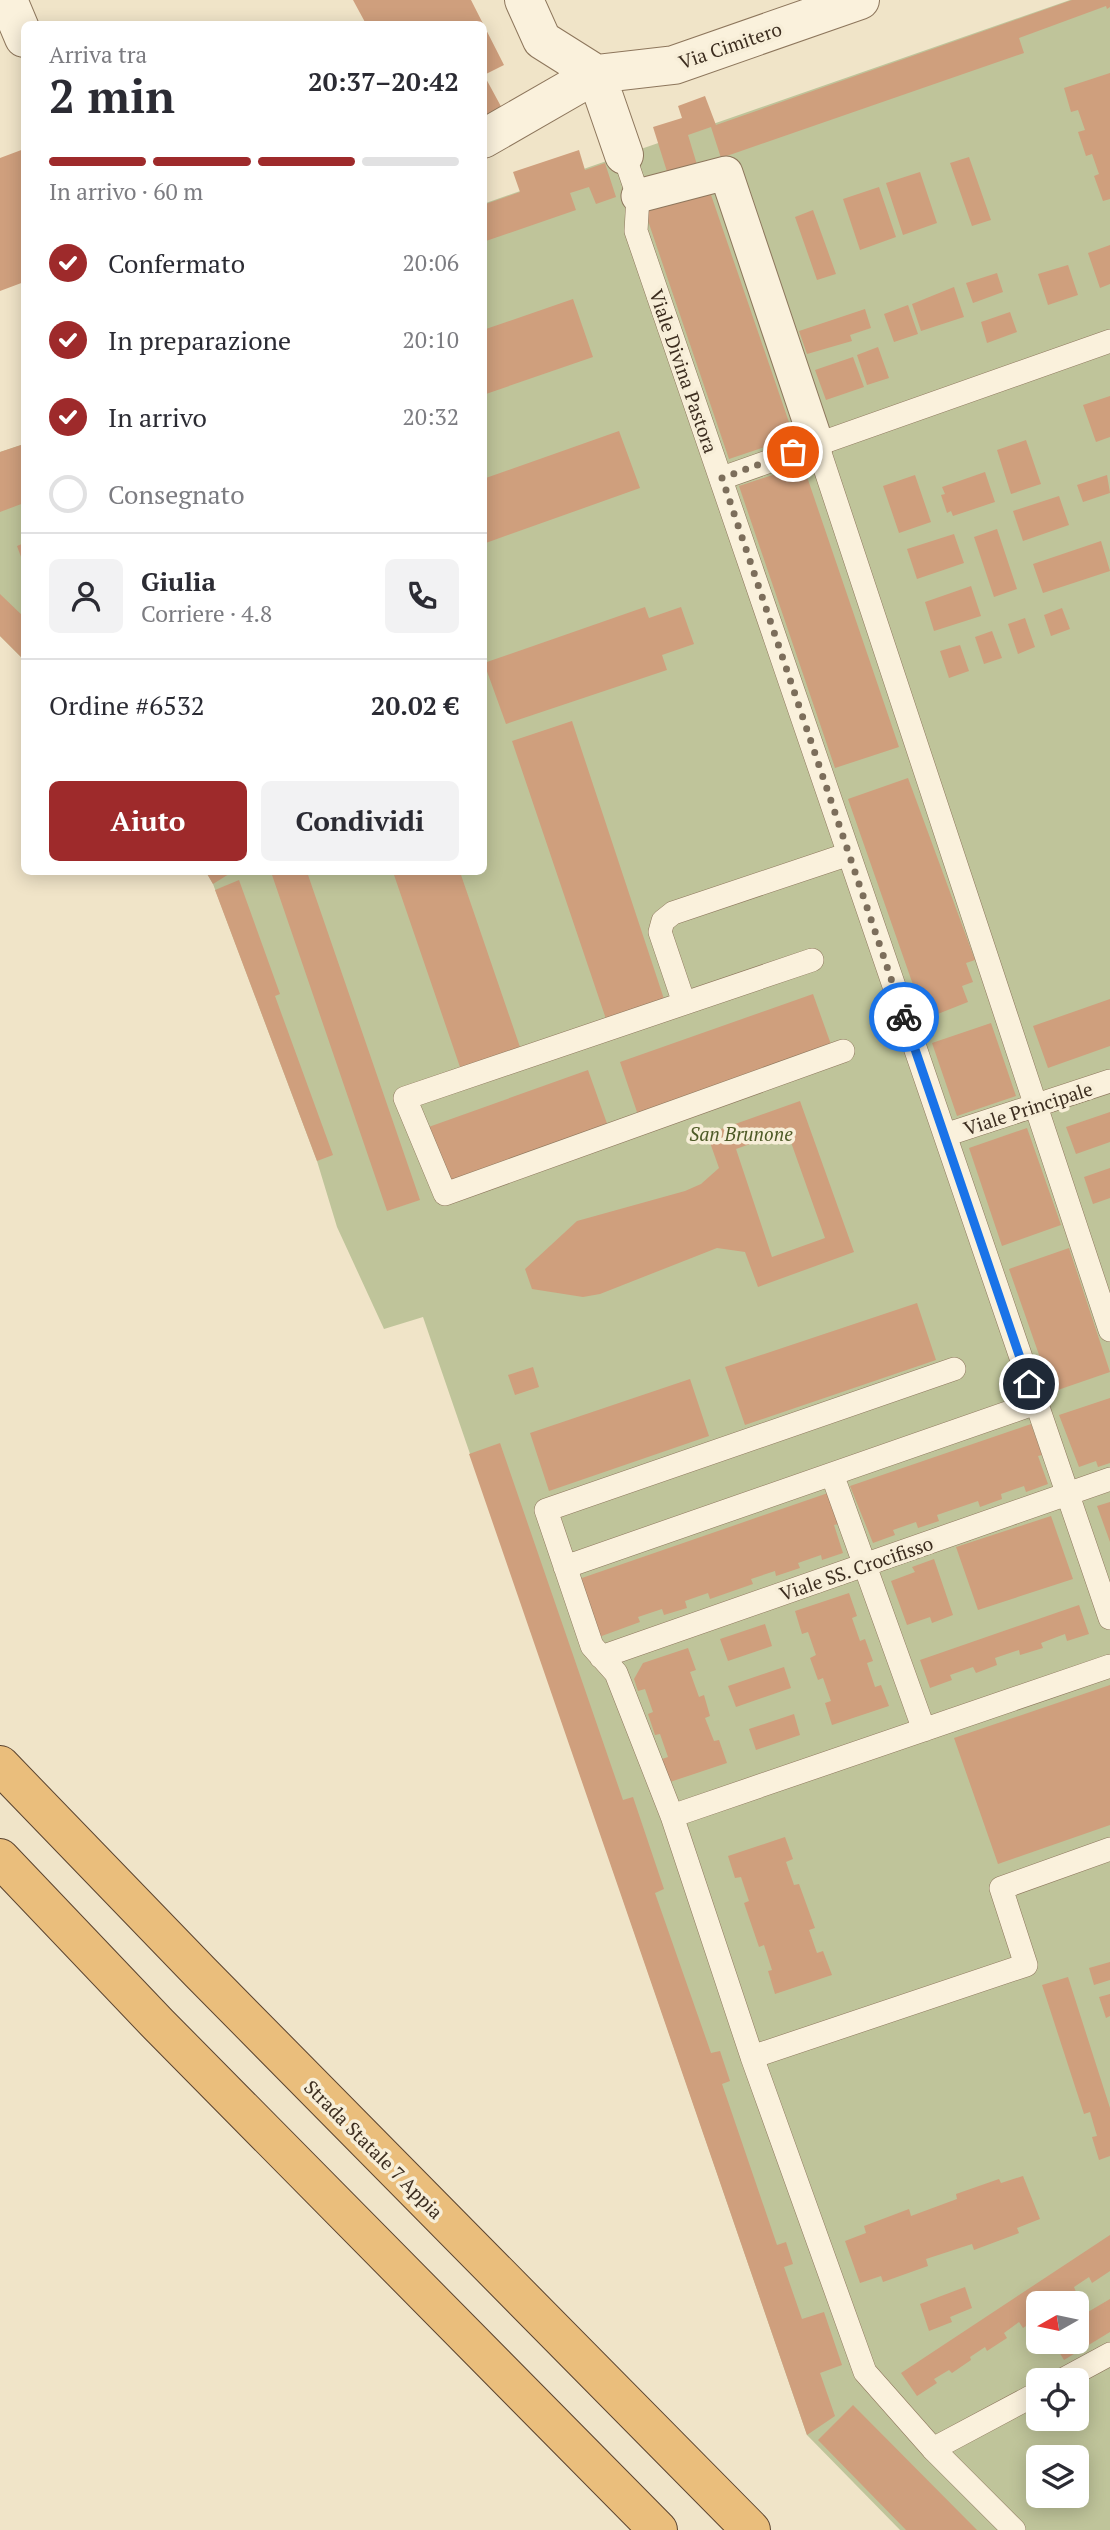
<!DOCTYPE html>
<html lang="it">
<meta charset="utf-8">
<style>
body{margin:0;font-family:"PT Serif",serif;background:#f2f2f3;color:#2b2b33;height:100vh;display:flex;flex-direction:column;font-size:26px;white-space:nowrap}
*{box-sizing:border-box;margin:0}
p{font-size:23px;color:#7c7c81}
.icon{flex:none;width:38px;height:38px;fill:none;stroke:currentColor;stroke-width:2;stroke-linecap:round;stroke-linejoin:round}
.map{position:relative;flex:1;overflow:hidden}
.side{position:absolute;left:21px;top:21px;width:466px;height:854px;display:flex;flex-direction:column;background:#fff;border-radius:10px;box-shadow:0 4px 18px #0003}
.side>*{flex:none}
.needle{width:46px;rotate:261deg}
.tools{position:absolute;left:1026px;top:2291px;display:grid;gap:14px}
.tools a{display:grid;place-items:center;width:63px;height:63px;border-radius:10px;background:#fff;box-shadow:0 4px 18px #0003;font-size:35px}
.pin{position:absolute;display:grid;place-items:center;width:60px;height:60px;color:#fff;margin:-30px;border:4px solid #fff;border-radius:50%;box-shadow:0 2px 7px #0007}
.courier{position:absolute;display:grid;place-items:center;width:70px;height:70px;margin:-35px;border:5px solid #1a73e8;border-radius:50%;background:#fff;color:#222;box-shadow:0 2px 9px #0007}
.head em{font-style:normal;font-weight:700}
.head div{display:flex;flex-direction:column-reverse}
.head{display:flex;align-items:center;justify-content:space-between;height:119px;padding:0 28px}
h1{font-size:46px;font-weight:700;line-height:52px}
.bar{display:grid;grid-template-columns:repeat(4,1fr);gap:10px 7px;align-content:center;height:84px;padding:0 28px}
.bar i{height:9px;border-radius:5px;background:#e1e1e2}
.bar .current{background:#9e2a2b}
.bar p{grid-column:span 4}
.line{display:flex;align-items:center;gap:18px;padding:0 28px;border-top:2px solid #e1e1e2}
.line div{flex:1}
.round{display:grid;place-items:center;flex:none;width:74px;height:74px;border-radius:10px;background:#f2f2f3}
ol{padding:0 28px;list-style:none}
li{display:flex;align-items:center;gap:21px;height:77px}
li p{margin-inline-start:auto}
li .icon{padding:7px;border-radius:50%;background:#9e2a2b;color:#fff;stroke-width:4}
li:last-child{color:#7c7c81}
li i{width:38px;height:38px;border:4px solid #e1e1e2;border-radius:50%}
.primary-button{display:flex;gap:14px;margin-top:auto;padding:14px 28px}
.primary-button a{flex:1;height:80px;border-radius:10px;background:#9e2a2b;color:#fff;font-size:28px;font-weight:700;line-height:80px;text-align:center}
.primary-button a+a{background:#f2f2f3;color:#2b2b33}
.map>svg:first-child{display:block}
</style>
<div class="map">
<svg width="1110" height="2530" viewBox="0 0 1110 2530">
<rect width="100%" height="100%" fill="#f0e4c8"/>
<path fill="#bfc49a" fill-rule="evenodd" d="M1070,0H1110V2530H900L807,2435L423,1317L384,1329L337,1227L317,1161L213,884L206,872H483V204ZM1038,2303H1076V2342H1038ZM1038,2380H1076V2418H1038ZM1038,2457H1076V2496H1038Z
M24,444V660L0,636V452Z"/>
<path fill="#cf9f7d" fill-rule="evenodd" d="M353,0H471L504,65L484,75L504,112L483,121V24H366Z
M1072,0H1110V7L1107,9L1106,6L1019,38L1024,53L721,158L711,127L688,135L698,168L669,178L653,127L682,118L678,106L705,96L716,125Z
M1110,73V199L1103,201L1094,176L1099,174L1092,154L1086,156L1078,132L1085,130L1078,110L1071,112L1064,88Z
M24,149V282L0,291V158Z
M579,150L585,170L605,163L616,197L596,204L589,187L570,193L576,210L483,242V205L520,192L513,172Z
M969,157L991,220L972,226L950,163Z
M920,172L937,223L903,235L886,183Z
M708,186L794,437L729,459L644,209Z
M879,187L896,237L860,250L843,199Z
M813,210L836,274L817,280L795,217Z
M1110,245V284L1100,288L1088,253Z
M1068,265L1078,295L1048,305L1038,274Z
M997,273L1003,292L973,303L966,283Z
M954,287L964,317L921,331L912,304Z
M573,299L593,357L483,395V330Z
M908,305L918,334L894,342L884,314Z
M865,309L871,328L850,335L852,341L807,354L799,331Z
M1010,312L1017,332L987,343L981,322Z
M878,347L889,378L867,385L857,355Z
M853,357L864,387L826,400L815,370Z
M1110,396V437L1096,442L1083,405Z
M619,431L640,488L483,544V479Z
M1026,440L1041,484L1011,494L997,450Z
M24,444V503L0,512V452Z
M803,465L899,747L835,768L739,486Z
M985,472L995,502L953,516L951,511L947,513L941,495L945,494L942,487Z
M915,475L931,522L899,533L883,486Z
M1107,475L1110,493L1083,502L1077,485Z
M1059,496L1069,525L1023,541L1013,511Z
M997,529L1017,589L994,597L974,537Z
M954,534L964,563L917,579L907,549Z
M1101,541L1110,571L1043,593L1033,564Z
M24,543V565L17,546Z
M971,586L981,616L934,631L925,602Z
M0,594L24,617V660L0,636Z
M645,607L649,618L681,607L694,644L662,655L667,670L506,724L484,663Z
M1062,608L1070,629L1051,636L1044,615Z
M1025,618L1035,647L1018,654L1008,624Z
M992,631L1002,658L984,664L975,637Z
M960,645L969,671L949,678L940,651Z
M572,721L664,999L606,1019L512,741Z
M908,778L975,960L966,963L973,982L962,986L968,1002L925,1019L848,799Z
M206,872H228L229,874L213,884Z
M271,872H307L420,1200L387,1211Z
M393,872H460L521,1050L461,1070Z
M239,880L280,994L275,996L333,1155L317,1161L215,890Z
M813,994L833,1050L639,1118L620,1062Z
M1110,999V1046L1048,1068L1033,1026Z
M991,1023L1016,1096L957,1116L932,1043Z
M588,1070L610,1132L446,1190L423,1129Z
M800,1101L854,1252L758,1287L745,1252L717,1248L600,1294L583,1297L532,1289L525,1269L577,1221L685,1191L701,1184L719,1168L707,1134ZM787,1131L825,1238L772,1257L736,1149Z
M1110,1112V1142L1076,1154L1066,1127Z
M1027,1128L1061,1225L1002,1246L969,1148Z
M1110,1168V1198L1093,1204L1084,1177Z
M1069,1248L1110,1372L1052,1392L1009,1269Z
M917,1303L936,1360L745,1425L725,1367Z
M533,1367L539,1387L515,1395L508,1375Z
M690,1379L709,1436L549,1491L530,1433Z
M1110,1398V1463L1098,1467L1096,1461L1079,1467L1059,1415Z
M1031,1424L1042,1455L1038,1456L1048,1484L1026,1492L1024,1486L1001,1494L1002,1499L980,1507L978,1501L937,1515L939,1521L918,1528L916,1522L893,1530L895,1535L873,1543L850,1486Z
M500,1443L623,1800L633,1797L664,1889L655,1893L711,2053L720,2051L730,2081L722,2084L777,2245L786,2242L793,2264L784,2267L802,2319L824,2312L842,2365L820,2373L835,2416L807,2435L469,1454Z
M828,1493L838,1524L834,1525L843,1553L822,1560L821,1555L798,1563L800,1568L776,1576L775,1571L751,1579L753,1584L710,1599L708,1593L685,1601L687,1608L664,1615L662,1609L638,1617L640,1622L599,1637L579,1579Z
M1110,1502V1542L1097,1506Z
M1051,1516L1073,1579L978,1610L956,1547Z
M934,1559L953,1615L932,1623L930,1617L907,1625L891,1581L915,1572L912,1567Z
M849,1593L857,1616L852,1618L860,1641L865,1639L873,1661L867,1663L875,1687L881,1685L889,1706L832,1725L825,1703L831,1701L823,1678L818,1680L810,1658L816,1655L808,1632L802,1634L795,1611Z
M1079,1605L1089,1634L1067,1641L1065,1634L1041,1643L1043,1648L1020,1655L1019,1650L995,1658L997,1665L976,1673L973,1667L950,1675L952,1680L930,1688L920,1660Z
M765,1624L772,1646L728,1661L720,1639Z
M688,1648L696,1670L690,1672L699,1697L704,1695L710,1716L705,1718L714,1741L719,1740L727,1763L670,1782L662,1759L668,1757L660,1734L655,1735L648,1714L653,1712L645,1689L638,1691L634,1679L643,1663Z
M784,1667L791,1688L736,1707L728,1686Z
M1110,1685V1825L998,1864L954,1738Z
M794,1714L800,1735L756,1750L749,1729Z
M785,1837L793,1859L786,1862L794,1885L799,1884L815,1928L809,1930L817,1953L823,1951L832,1975L775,1994L768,1971L772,1970L764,1945L759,1947L744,1903L749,1901L741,1877L735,1878L728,1856Z
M1110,1962V1980L1094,1985L1089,1968Z
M1068,1977L1110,2108V2156L1099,2160L1092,2137L1097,2136L1090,2112L1084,2114L1042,1985Z
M1110,1994V2016L1106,2018L1099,1997Z
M1023,2176L1040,2219L1017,2228L1019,2233L974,2250L972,2244L926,2259L928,2266L883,2282L881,2276L860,2283L845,2241L866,2233L864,2226L909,2209L911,2216L957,2199L956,2194L999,2179L1001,2183Z
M1110,2235V2271L1092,2283L1089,2277L1074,2287L1076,2292L1060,2303L1054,2300L1050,2303H1038V2318L1023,2328L1019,2322L1004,2333L1007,2338L987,2351L985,2347L970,2357L971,2360L952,2373L949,2370L934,2379L937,2383L917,2396L901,2373Z
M965,2287L972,2308L950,2317L952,2322L929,2331L920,2304Z
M1110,2299V2332L1064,2360L1053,2342H1076V2319Z
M853,2405L977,2530H906L818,2440Z"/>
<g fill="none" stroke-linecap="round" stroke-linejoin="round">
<defs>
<path id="service" d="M624,155L638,196L636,231L1110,1618
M817,444L1110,1330
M722,478L1110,341
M812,960L405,1098L445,1194L843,1051
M684,1003L660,932L663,921L673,913L849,854
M945,1135L1110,1081
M832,1474L924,1730
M565,1567L1036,1403
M601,1657L1110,1479
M1110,1666L672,1816L752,2057L1026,1965L1001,1888L1110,1849
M672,1816L616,1673L592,1646L546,1510L954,1369
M752,2057L865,2372L933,2449L1014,2530
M1062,2380L1110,2354
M933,2449L1038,2393"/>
<path id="pedestrian" d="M638,196L726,173L817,444"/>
<path id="minor" d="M8,0L24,38
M524,0L542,40L596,74L674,65L860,0
M483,139L596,74L624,155"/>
<path id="trunk" d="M0,1765L200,1972L751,2530
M0,1858L158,2024L658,2530"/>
</defs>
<use href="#service" stroke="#8d765c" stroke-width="24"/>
<use href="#pedestrian" stroke="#8d765c" stroke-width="35"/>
<use href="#minor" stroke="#8d765c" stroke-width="40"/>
<use href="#trunk" stroke="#5b4430" stroke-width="40"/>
<use href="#service" stroke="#faf1dc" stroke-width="23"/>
<use href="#pedestrian" stroke="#faf1dc" stroke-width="33"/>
<use href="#minor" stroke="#faf1dc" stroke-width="38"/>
<use href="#trunk" stroke="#eabe7c" stroke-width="38"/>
</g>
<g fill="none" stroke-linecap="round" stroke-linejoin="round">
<path stroke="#7c6e5b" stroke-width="7" stroke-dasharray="0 12.6" d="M793,452L722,478L904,1017"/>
<path stroke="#1a73e8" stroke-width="9" d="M904,1017L1029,1384"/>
</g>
<g text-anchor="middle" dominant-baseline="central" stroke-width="7" stroke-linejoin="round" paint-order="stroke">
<g font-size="19" fill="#3d2e20" stroke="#f7eed8">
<text transform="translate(730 45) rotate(-19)">Via Cimitero</text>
<text transform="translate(684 371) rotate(71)">Viale Divina Pastora</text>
<text transform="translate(1028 1108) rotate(-18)">Viale Principale</text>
<text transform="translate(856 1568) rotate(-19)">Viale SS. Crocifisso</text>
<text transform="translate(374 2149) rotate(45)">Strada Statale 7 Appia</text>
</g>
<g font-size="19" font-style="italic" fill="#4d5a26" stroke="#f7eed8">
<text x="741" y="1133">San Brunone</text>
</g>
</g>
</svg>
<div class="tools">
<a><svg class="needle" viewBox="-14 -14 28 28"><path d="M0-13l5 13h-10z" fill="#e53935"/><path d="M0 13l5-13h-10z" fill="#7c7c81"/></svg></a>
<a><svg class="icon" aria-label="locate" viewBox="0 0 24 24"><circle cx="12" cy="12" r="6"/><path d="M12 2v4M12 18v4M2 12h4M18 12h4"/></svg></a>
<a><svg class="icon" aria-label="layers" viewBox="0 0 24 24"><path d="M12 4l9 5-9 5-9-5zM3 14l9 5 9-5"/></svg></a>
</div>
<div class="pin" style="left:793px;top:452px;background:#ea580c"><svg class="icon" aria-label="bag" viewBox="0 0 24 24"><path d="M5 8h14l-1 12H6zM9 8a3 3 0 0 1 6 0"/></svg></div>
<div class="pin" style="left:1029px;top:1384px;background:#1f2937"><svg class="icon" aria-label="home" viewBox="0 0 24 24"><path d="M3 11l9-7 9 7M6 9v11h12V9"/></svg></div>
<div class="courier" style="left:904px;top:1017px"><svg class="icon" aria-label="bike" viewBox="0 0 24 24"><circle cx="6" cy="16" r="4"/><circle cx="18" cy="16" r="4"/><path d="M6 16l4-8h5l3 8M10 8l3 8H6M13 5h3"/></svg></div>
<section class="side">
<div class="head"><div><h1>2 min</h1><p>Arriva tra</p></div><em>20:37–20:42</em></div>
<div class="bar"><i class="current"></i><i class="current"></i><i class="current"></i><i></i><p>In arrivo · 60 m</p></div>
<ol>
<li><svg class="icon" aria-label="check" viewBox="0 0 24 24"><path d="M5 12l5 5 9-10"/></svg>Confermato<p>20:06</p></li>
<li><svg class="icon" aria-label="check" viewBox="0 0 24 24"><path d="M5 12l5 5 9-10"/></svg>In preparazione<p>20:10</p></li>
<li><svg class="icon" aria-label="check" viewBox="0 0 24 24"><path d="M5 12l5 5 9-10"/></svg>In arrivo<p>20:32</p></li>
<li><i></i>Consegnato</li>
</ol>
<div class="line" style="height:126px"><a class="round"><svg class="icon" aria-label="person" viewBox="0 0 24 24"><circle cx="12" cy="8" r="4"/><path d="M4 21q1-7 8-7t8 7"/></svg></a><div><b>Giulia</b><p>Corriere · 4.8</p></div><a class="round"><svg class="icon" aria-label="phone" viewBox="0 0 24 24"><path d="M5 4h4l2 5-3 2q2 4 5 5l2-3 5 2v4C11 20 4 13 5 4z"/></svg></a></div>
<div class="line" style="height:91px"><div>Ordine #6532</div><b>20.02 €</b></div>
<div class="primary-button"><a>Aiuto</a><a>Condividi</a></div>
</section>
</div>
